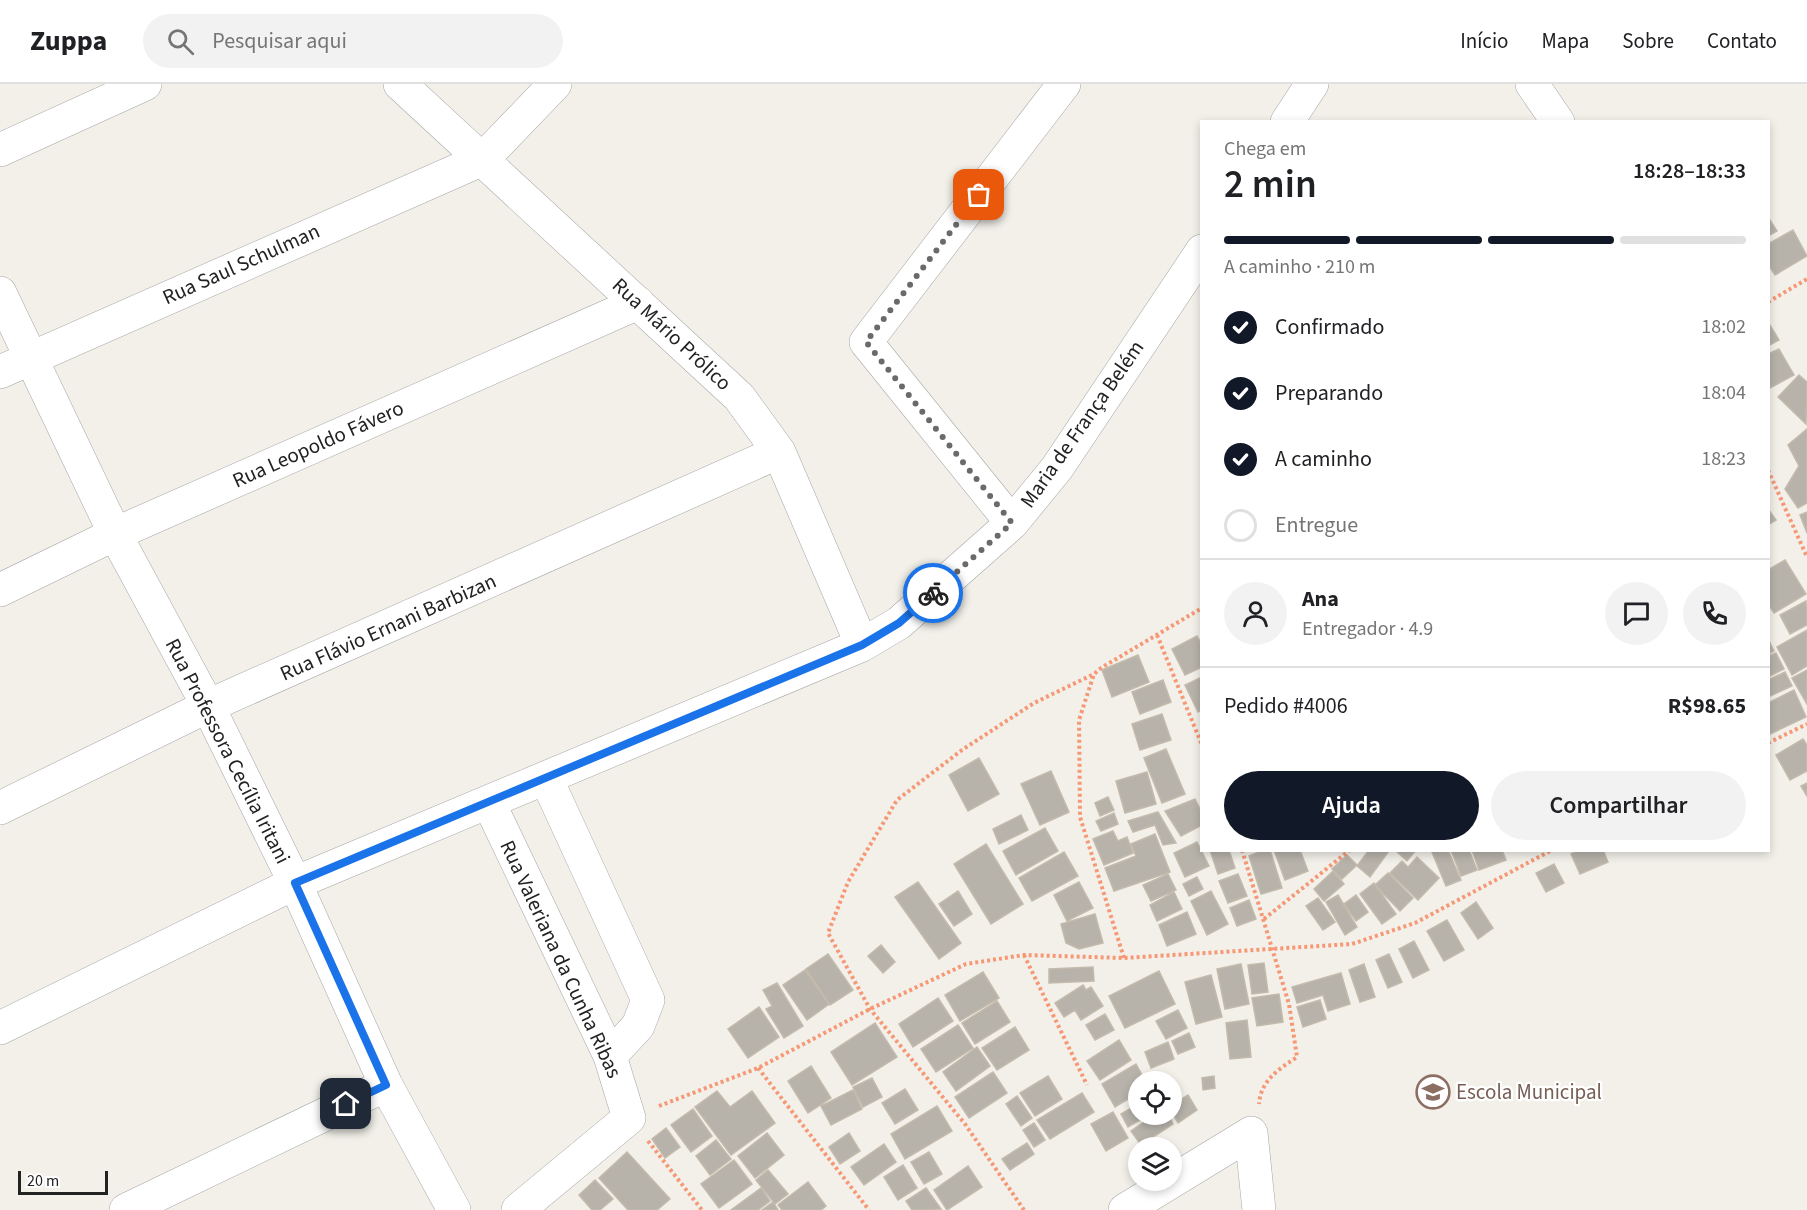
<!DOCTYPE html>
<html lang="pt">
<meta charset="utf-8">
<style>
body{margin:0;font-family:"Source Sans 3",sans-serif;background:#f2f2f2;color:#202124;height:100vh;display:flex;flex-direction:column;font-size:22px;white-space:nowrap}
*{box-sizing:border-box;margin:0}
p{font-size:20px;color:#757577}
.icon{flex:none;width:33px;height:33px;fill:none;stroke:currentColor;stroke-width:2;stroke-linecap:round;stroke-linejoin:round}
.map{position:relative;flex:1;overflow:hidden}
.sheet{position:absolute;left:1200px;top:36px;width:570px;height:732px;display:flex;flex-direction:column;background:#fff;border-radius:0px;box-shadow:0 3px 9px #0003}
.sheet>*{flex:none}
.controls{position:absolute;left:1128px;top:987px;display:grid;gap:12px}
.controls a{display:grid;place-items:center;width:54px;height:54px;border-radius:50%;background:#fff;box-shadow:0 3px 9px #0003;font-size:30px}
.scale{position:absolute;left:18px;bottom:15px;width:90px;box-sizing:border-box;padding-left:6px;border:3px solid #222;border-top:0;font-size:16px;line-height:21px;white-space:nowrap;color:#222;-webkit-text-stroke:4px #fff;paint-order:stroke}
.pin{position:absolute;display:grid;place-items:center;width:51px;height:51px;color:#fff;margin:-26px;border-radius:12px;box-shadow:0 3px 9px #0006}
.courier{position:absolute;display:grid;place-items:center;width:60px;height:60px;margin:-30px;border:4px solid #1a73e8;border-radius:50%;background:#fff;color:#222;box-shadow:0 2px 8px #0007}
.summary em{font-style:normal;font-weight:600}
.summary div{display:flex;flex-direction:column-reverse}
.summary{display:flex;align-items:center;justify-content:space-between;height:102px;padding:0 24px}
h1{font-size:39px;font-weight:600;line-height:45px}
.bar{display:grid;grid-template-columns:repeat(4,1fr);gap:9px 6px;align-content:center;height:72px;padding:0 24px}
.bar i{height:8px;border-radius:4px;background:#e0e0e0}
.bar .on{background:#111827}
.bar p{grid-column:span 4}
.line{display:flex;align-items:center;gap:15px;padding:0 24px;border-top:2px solid #e0e0e0}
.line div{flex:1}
.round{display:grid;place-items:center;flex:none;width:63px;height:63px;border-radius:32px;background:#f2f2f2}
ol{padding:0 24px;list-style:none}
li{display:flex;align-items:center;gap:18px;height:66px}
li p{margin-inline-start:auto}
li .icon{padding:6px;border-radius:50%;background:#111827;color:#fff;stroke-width:4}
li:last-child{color:#757577}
li i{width:33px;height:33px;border:3px solid #e0e0e0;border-radius:50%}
.button{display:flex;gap:12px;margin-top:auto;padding:12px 24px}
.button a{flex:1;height:69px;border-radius:36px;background:#111827;color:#fff;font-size:24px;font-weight:600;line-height:69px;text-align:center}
.button a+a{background:#f2f2f2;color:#202124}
header{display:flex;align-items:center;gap:36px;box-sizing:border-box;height:84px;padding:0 30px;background:#fff;border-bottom:2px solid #e0e0e0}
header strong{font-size:28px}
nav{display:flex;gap:33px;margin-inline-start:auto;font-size:21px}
.search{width:420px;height:54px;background:#f2f2f2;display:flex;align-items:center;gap:15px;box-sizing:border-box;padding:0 21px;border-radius:33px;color:#757577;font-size:22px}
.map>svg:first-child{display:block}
</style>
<header>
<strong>Zuppa</strong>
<div class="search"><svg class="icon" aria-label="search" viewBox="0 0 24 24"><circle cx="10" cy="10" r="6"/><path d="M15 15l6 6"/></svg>Pesquisar aqui</div>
<nav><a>Início</a><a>Mapa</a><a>Sobre</a><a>Contato</a></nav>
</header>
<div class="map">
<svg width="1807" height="1126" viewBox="0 0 1807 1126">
<rect width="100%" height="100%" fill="#f2f0e9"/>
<path fill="#b7b3ab" stroke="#c3baac" stroke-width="1.5" d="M1768,133L1777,147L1768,152Z
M1793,146L1807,172L1775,191L1768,180V160Z
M1768,238L1779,256L1768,262Z
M1779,265L1794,291L1768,305V270Z
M1799,291L1807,298L1806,340L1778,313Z
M1807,345V419L1798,424L1785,405L1799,382L1788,361Z
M1768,425L1776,436L1768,441Z
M1807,428V449L1800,431Z
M1785,476L1806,510L1774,529L1768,520V486Z
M1806,517L1807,541L1790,550L1780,531Z
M1807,546V582L1792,591L1777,563Z
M1197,552L1202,561V583L1185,591L1172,565Z
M1768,555L1774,567L1768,570Z
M1776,569L1784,585L1768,593V572Z
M1138,571L1149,598L1112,613L1102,586Z
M1807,586V620L1792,594Z
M1785,588L1792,602L1768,613V596Z
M1202,593V626L1198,628L1185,601Z
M1163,596L1171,618L1140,630L1132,608Z
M1794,606L1806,633L1768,651V619Z
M1162,630L1171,656L1140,666L1132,640Z
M1803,655L1807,661V687L1790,696L1776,671Z
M1166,665L1185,710L1162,719L1144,674Z
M979,674L999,710L968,727L949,691Z
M1051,687L1069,728L1040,741L1021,700Z
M1147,688L1156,720L1125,729L1116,697Z
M1807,699V712L1801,702Z
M1108,713L1114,726L1100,732L1095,719Z
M1195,715L1202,729V741L1181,752L1165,727Z
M1158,728L1176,759L1163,761L1155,741L1133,748L1128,737Z
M1114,729L1118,740L1101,747L1096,737Z
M1021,731L1028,746L999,760L993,745Z
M1045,744L1058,767L1016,791L1003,767Z
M1113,747L1118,757L1127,753L1133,769L1104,781L1093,755Z
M1155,750L1170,788L1114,807L1105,784L1136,772L1131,760Z
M1197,758L1209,782L1185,793L1174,769Z
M986,760L1023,820L991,840L954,780Z
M1210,766H1229L1235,784L1218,790Z
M1264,766H1270L1282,804L1261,810L1249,772Z
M1274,766H1300L1308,787L1285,796Z
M1369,766L1389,767L1370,793L1357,782Z
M1395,766H1416L1407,777Z
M1435,766H1448L1461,796L1446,802L1432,768Z
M1451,766H1469L1477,786L1461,792Z
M1472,766H1502L1506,776L1479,786Z
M1580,766H1603L1608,778L1580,790L1571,770Z
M1064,768L1078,792L1032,817L1019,794Z
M1347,771L1357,781L1342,795L1332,785Z
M1417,773L1439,794L1418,816L1390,789L1402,777L1408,783Z
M1554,780L1564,799L1546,808L1536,789Z
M1333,787L1344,800L1324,817L1314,805Z
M1388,789L1413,814L1400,827L1375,801Z
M1168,790L1176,806L1151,817L1143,801Z
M1238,790L1247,812L1228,819L1219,797Z
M1197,793L1203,805L1189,812L1183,800Z
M918,798L961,859L939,875L895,813Z
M1079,798L1093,824L1067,837L1054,811Z
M1374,799L1396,830L1382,840L1360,810Z
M958,807L972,830L954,842L939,820Z
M1211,807L1228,840L1207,851L1191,817Z
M1174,808L1182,825L1157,837L1150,821Z
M1338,811L1357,843L1345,851L1326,818Z
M1356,811L1368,828L1356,837L1344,820Z
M1318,814L1335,838L1323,846L1306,822Z
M1249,816L1256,835L1237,842L1230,824Z
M1476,818L1493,844L1478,855L1461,829Z
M1187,828L1196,850L1167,862L1159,841Z
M1095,830L1103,859L1079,865L1066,859L1061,840Z
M1447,836L1464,866L1444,877L1427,847Z
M1414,857L1429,886L1413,894L1399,865Z
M881,861L895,878L883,889L868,872Z
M828,870L853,906L830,921L806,885Z
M1389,870L1402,898L1388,904L1376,876Z
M1264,879L1268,908L1252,910L1248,881Z
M1241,880L1249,920L1225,925L1217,885Z
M1364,880L1375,913L1360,918L1349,886Z
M1093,883L1094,897L1049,899V885Z
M805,886L829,920L807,936L783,901Z
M1159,887L1175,920L1125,944L1109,912Z
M983,888L999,914L960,937L945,911Z
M1341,889L1350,920L1328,927L1323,911L1297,919L1292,903Z
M1211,891L1222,933L1196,940L1185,898Z
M777,899L803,942L784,954L766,925L772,922L763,906Z
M1083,901L1086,906L1091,903L1103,922L1081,936L1075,926L1064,933L1055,919Z
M1279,910L1283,938L1257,942L1252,914Z
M938,914L953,937L913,963L899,940Z
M1320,916L1326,935L1303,943L1297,923Z
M997,917L1010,938L975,960L962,939Z
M759,923L779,953L748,974L728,945Z
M1178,926L1187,944L1166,955L1156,937Z
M1105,930L1114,946L1095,956L1086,941Z
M1247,936L1251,973L1230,975L1226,939Z
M875,939L897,973L852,1001L831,968Z
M958,941L973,964L936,988L921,965Z
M1015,943L1029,966L997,986L982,964Z
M1189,949L1195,963L1178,970L1172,957Z
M1119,956L1131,976L1100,996L1087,977Z
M1168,958L1174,975L1151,984L1145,968Z
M977,963L990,982L956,1007L943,988Z
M1136,980L1146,998H1138V1009L1115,1023L1102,1000Z
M811,982L831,1014L808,1029L788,997Z
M993,988L1007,1009L969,1034L955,1013Z
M1048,992L1062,1015L1035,1032L1020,1009Z
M1214,992L1215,1004L1203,1006L1202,994Z
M872,994L882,1013L863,1023L853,1003Z
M905,1005L918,1026L895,1040L882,1019Z
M853,1006L862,1025L831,1041L821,1022Z
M717,1007L730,1023L752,1007L775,1039L731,1071L695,1023Z
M1082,1009L1094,1028L1050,1055L1037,1036Z
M1188,1011L1197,1026L1178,1039L1172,1028V1021Z
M1017,1012L1032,1034L1021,1042L1006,1020Z
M1138,1020V1030H1150L1128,1043L1121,1030Z
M937,1022L952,1047L905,1075L891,1050Z
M693,1025L712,1052L691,1068L671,1041Z
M1113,1028L1128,1054L1106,1067L1091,1040Z
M1156,1030H1168L1173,1040L1141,1061L1131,1047Z
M1034,1039L1045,1056L1034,1063L1023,1046Z
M666,1044L680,1063L665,1074L652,1055Z
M767,1049L784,1071L755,1094L738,1072Z
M849,1049L860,1067L840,1080L829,1063Z
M716,1056L731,1075L710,1091L696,1072Z
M1027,1059L1034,1070L1010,1086L1002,1075Z
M884,1060L896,1078L864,1101L851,1083Z
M627,1068L670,1115L657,1126H628L599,1094Z
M929,1068L942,1090L924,1100L911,1078Z
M734,1076L752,1100L719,1124L701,1100Z
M903,1081L917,1104L898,1116L884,1093Z
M968,1082L982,1103L947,1126L934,1106Z
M768,1086L788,1110L775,1120L756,1096Z
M595,1096L613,1115L600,1126H592L579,1111Z
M808,1098L826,1122L821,1126H782L778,1121Z
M761,1104L770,1117L758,1126H731Z
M926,1104L941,1125L912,1126L906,1117Z
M773,1118L778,1126H762Z"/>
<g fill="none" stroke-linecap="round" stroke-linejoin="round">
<defs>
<path id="minor" d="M400,0L739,313L779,368L862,561
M1064,0L866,258L1012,439L1057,384L1202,167
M1532,0L1558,38
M1287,38L1312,0
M0,66L145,0
M0,209L115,450L208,622L295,799L386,1001L454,1126
M0,288L483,75L555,0
M0,506L115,450L638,219
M546,694L648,916L638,942L610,972
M489,719L610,972L629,1034L518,1126
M0,724L208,622L779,368
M0,944L295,799L862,561L899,539L1012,439
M126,1126L386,1001
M1125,1126L1251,1049L1259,1126"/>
</defs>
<use href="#minor" stroke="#a6a6a6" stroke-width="34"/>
<path stroke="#f69876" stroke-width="4" stroke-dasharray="3 3" stroke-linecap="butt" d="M1768,218L1807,195
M1768,386L1807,473
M1157,551L1202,661
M1768,659L1807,640
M1242,766L1289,920L1297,973C1278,986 1261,996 1259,1020
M1264,835L1350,766
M1024,871L1087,1001
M1124,874L1080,733L1079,636L1094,590L1101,584L1202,524
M758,984L869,1126
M659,1022L758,984L870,925L966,880L1024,871L1124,874L1352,860L1415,839L1552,766
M648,1057L702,1126
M1024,1126L965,1040L870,925L828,849L848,798L897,716L962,666L1034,619L1094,590"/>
<use href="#minor" stroke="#fff" stroke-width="33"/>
</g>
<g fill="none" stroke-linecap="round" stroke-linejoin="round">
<path stroke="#6b6a68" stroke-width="6" stroke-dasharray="0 10.8" d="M933,509L1012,439L866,258L979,111"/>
<path stroke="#1a73e8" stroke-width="8" d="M346,1020L386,1001L295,799L862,561L899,539L933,509"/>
</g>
<defs>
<symbol id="school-ring" viewBox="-11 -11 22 22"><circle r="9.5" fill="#fff" stroke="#8d6e63" stroke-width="1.5"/><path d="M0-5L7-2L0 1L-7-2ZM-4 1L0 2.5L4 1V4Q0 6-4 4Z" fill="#8d6e63"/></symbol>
</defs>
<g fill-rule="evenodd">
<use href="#school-ring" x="1414" y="989" width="38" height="38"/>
</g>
<g text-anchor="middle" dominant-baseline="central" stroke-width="4.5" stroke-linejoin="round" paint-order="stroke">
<g font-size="21" fill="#222" stroke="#fff">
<text transform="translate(241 180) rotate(-24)">Rua Saul Schulman</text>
<text transform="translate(672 250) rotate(43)">Rua Mário Prólico</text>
<text transform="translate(1082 340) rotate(-55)">Maria de França Belém</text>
<text transform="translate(318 360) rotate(-24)">Rua Leopoldo Fávero</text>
<text transform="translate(388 543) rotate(-24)">Rua Flávio Ernani Barbizan</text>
<text transform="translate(228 667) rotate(63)">Rua Professora Cecília Iritani</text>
<text transform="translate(561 875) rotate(65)">Rua Valeriana da Cunha Ribas</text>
</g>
<g font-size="21" fill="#785e54" stroke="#fff" text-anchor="start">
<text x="1456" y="1008">Escola Municipal</text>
</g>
</g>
</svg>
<div class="controls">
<a><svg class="icon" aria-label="locate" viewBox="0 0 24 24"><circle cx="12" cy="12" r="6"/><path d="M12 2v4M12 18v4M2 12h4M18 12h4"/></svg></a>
<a><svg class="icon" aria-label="layers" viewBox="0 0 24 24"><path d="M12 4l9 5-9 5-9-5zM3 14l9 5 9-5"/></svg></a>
</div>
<div class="scale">20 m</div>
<div class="pin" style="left:979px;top:111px;background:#ea580c"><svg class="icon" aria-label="bag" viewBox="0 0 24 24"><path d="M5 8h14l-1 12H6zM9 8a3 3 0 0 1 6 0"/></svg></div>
<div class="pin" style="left:346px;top:1020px;background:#1f2937"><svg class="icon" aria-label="home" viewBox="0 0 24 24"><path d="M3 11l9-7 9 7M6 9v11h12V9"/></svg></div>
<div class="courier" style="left:933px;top:509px"><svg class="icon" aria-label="bike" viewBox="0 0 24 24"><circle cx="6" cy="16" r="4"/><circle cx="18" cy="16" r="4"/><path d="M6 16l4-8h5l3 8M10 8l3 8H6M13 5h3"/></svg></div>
<section class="sheet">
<div class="summary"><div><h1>2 min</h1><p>Chega em</p></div><em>18:28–18:33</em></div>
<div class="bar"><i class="on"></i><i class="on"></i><i class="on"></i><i></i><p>A caminho · 210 m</p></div>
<ol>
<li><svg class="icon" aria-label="check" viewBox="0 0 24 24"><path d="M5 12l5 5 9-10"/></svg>Confirmado<p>18:02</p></li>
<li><svg class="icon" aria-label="check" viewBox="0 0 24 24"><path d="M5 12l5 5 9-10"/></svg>Preparando<p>18:04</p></li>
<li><svg class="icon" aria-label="check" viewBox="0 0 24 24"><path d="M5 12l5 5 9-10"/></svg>A caminho<p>18:23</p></li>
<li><i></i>Entregue</li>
</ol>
<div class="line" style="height:108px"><a class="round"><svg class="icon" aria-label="person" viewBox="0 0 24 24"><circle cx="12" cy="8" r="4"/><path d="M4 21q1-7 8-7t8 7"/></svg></a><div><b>Ana</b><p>Entregador · 4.9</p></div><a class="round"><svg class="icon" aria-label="chat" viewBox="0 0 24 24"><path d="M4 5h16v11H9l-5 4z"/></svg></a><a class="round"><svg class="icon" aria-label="phone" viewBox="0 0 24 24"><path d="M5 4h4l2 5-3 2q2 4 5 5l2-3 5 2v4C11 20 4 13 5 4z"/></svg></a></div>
<div class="line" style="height:78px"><div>Pedido #4006</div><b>R$98.65</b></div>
<div class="button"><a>Ajuda</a><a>Compartilhar</a></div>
</section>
</div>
